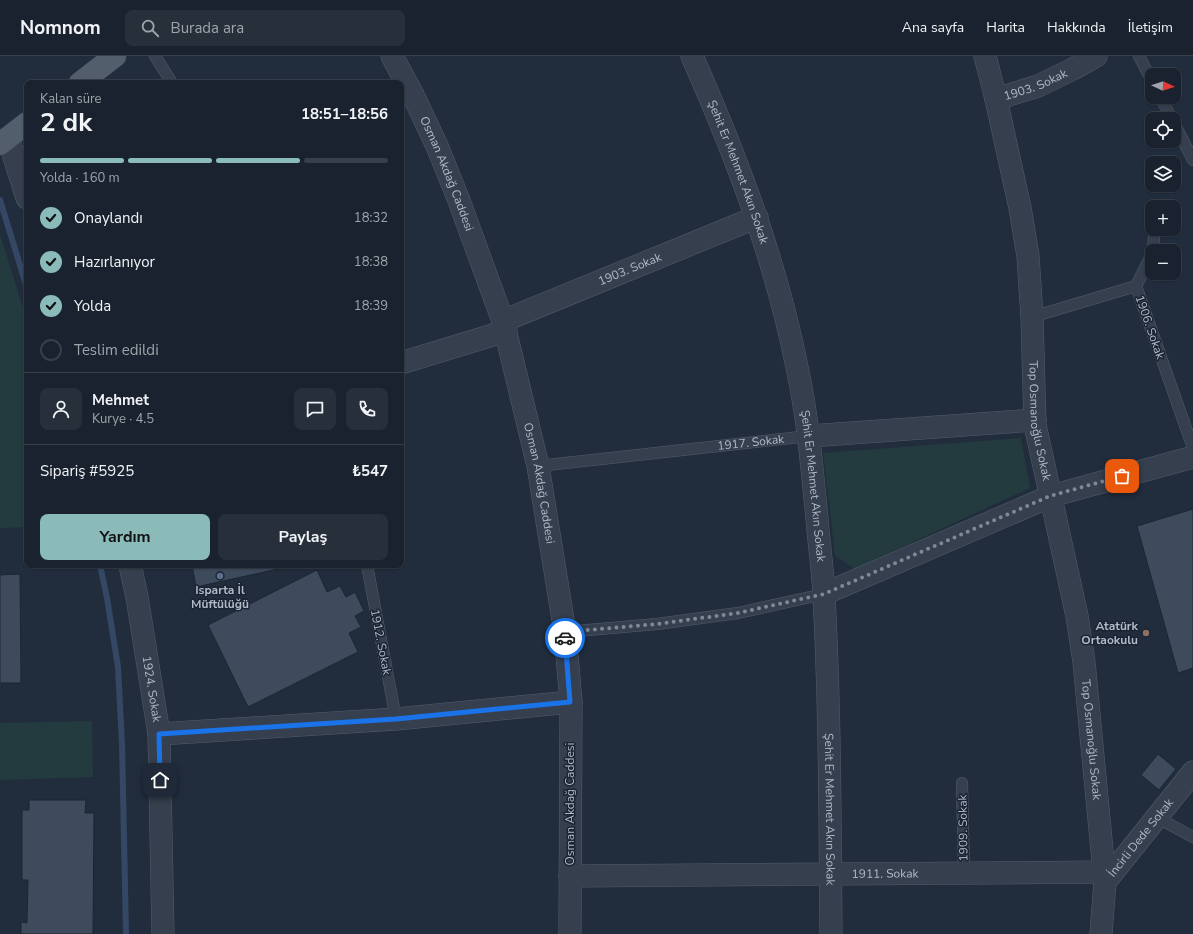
<!DOCTYPE html>
<html lang="tr">
<meta charset="utf-8">
<style>
body{margin:0;font-family:"Nunito Sans",sans-serif;background:#262f3a;color:#f1f3f6;height:100vh;display:flex;flex-direction:column;font-size:15px;white-space:nowrap}
*{box-sizing:border-box;margin:0}
p{font-size:13px;color:#9fa4aa}
.icon{flex:none;width:22px;height:22px;fill:none;stroke:currentColor;stroke-width:2;stroke-linecap:round;stroke-linejoin:round}
.map{position:relative;flex:1;overflow:hidden}
.panel{position:absolute;left:24px;top:24px;width:380px;height:488px;display:flex;flex-direction:column;background:#19222e;border-radius:8px;box-shadow:0 1px 3px #0004,0 0 0 1px #373f4a}
.panel>*{flex:none}
.needle{width:26px;rotate:93deg}
.tools{position:absolute;left:1145px;top:12px;display:grid;gap:8px}
.tools a{display:grid;place-items:center;width:36px;height:36px;border-radius:8px;background:#19222e;box-shadow:0 1px 3px #0004,0 0 0 1px #373f4a;font-size:20px}
.pin{position:absolute;display:grid;place-items:center;width:34px;height:34px;color:#fff;margin:-17px;border-radius:8px;box-shadow:0 2px 6px #0006}
.courier{position:absolute;display:grid;place-items:center;width:40px;height:40px;margin:-20px;border:3px solid #1a73e8;border-radius:50%;background:#fff;color:#222;box-shadow:0 1px 5px #0007}
.head em{font-style:normal;font-weight:700}
.head div{display:flex;flex-direction:column-reverse}
.head{display:flex;align-items:center;justify-content:space-between;height:68px;padding:0 16px}
h1{font-size:26px;font-weight:700;line-height:30px}
.bar{display:grid;grid-template-columns:repeat(4,1fr);gap:6px 4px;align-content:center;height:48px;padding:0 16px}
.bar i{height:5px;border-radius:3px;background:#373f4a}
.bar .current{background:#8bbbb9}
.bar p{grid-column:span 4}
.line{display:flex;align-items:center;gap:10px;padding:0 16px;border-top:1px solid #373f4a}
.line div{flex:1}
.round{display:grid;place-items:center;flex:none;width:42px;height:42px;border-radius:8px;background:#262f3a}
ol{padding:0 16px;list-style:none}
li{display:flex;align-items:center;gap:12px;height:44px}
li p{margin-inline-start:auto}
li .icon{padding:4px;border-radius:50%;background:#8bbbb9;color:#111;stroke-width:4}
li:last-child{color:#9fa4aa}
li i{width:22px;height:22px;border:2px solid #373f4a;border-radius:50%}
.primary-button{display:flex;gap:8px;margin-top:auto;padding:8px 16px}
.primary-button a{flex:1;height:46px;border-radius:8px;background:#8bbbb9;color:#111;font-size:16px;font-weight:700;line-height:46px;text-align:center}
.primary-button a+a{background:#262f3a;color:#f1f3f6}
header{display:flex;align-items:center;gap:24px;box-sizing:border-box;height:56px;padding:0 20px;background:#19222e;border-bottom:1px solid #373f4a}
header strong{font-size:19px}
nav{display:flex;gap:22px;margin-inline-start:auto;font-size:14px}
.search{width:280px;height:36px;background:#262f3a;display:flex;align-items:center;gap:10px;box-sizing:border-box;padding:0 14px;border-radius:8px;color:#9fa4aa;font-size:15px}
.map>svg:first-child{display:block}
</style>
<header>
<strong>Nomnom</strong>
<div class="search"><svg class="icon" aria-label="search" viewBox="0 0 24 24"><circle cx="10" cy="10" r="6"/><path d="M15 15l6 6"/></svg>Burada ara</div>
<nav><a>Ana sayfa</a><a>Harita</a><a>Hakkında</a><a>İletişim</a></nav>
</header>
<div class="map">
<svg width="1193" height="878" viewBox="0 0 1193 878">
<rect width="100%" height="100%" fill="#212d3d"/>
<path fill="#233b3e" d="M0,178L27,265V471L0,472Z
M1021,382L1030,432L854,513L835,499L823,397Z
M92,665L93,721L0,724V667Z"/>
<g fill="none" stroke-linecap="round" stroke-linejoin="round">
<path stroke="#344865" stroke-width="6" d="M0,144L27,232
M100,509L107,542L118,611L122,688L126,878"/>
</g>
<path fill="#3d4b5d" stroke="#1c2634" d="M1193,453V612L1178,617L1137,470Z
M192,509H296L196,531Z
M317,514L327,536L340,530L346,541L355,536L364,555L355,560L361,571L349,577L358,596L248,651L208,569Z
M0,515V519L20,518L21,627H1V633H0Z
M1158,698L1176,713L1159,734L1141,719Z
M29,744H86L85,757H94L93,878H21V866L27,867L28,824H22V754H29Z"/>
<g fill="none" stroke-linecap="round" stroke-linejoin="round">
<defs>
<g id="lane">
<path d="M155,0L172,27"/>
<path d="M1139,0L1152,25"/>
<path d="M1160,41L1172,63"/>
<path d="M1174,67L1193,104"/>
<path d="M1153,195L1154,181"/>
<path d="M1136,230L1152,198"/>
<path d="M1032,261L1136,230L1193,392"/>
<path id="s1" d="M538,410L809,380"/>
<path d="M367,509L396,663"/>
<path d="M565,576L657,568L738,557L824,538"/>
<path d="M962,727L964,817"/>
<path d="M1156,761L1193,781"/>
</g>
<g id="street">
<path id="s2" d="M392,0L413,39L437,90L458,142L503,265L538,410L565,576L571,646L570,878"/>
<path id="s3" d="M692,0C737,102 775,202 797,311C808,362 812,412 817,463C819,489 823,514 824,540C830,652 830,765 831,878"/>
<path id="s4" d="M985,0L996,43L1020,152L1028,200L1032,261L1035,369L1077,560L1084,606L1105,826"/>
<path id="s5" d="M996,43L1038,30L1073,13L1096,0"/>
<path d="M8,82L27,142"/>
<path id="s6" d="M503,265L757,161"/>
<path d="M401,307L506,275"/>
<path d="M809,380L1035,364"/>
<path id="s7" d="M130,509L137,541L159,678L163,878"/>
<path d="M824,538L1051,440L1193,401"/>
<path d="M159,678L396,663L571,646"/>
<path id="s8" d="M570,820L1104,816"/>
<path id="s9" d="M1101,878L1105,826L1193,716"/>
</g>
<path id="primary" d="M80,27L115,0
M0,88L27,67"/>
</defs>
<use href="#lane" stroke="#535d6b" stroke-width="12"/>
<use href="#street" stroke="#535d6b" stroke-width="23"/>
<use href="#primary" stroke="#3e4856" stroke-width="23"/>
<use href="#lane" stroke="#353f4d" stroke-width="11"/>
<use href="#street" stroke="#353f4d" stroke-width="22"/>
<use href="#primary" stroke="#535e6d" stroke-width="22"/>
</g>
<g fill="none" stroke-linecap="round" stroke-linejoin="round">
<path stroke="#7e8998" stroke-width="4" stroke-dasharray="0 7.2" d="M565,582V576L657,568L738,557L824,538L1050,440L1122,420"/>
<path stroke="#1a73e8" stroke-width="5" d="M160,724L159,678L396,663L570,646L565,582"/>
</g>
<circle fill="#5c6f8a" stroke="#1a2432" stroke-width="1.5" cx="220" cy="520" r="4"/>
<circle fill="#8d6e63" stroke="#1a2432" stroke-width="1.5" cx="1146" cy="577" r="4"/>
<g text-anchor="middle" dominant-baseline="central" stroke-width="3" stroke-linejoin="round" paint-order="stroke">
<g font-size="12" fill="#b0bac9" stroke="#1a2432">
<text stroke="none"><textPath href="#s5" startOffset="42">1903. Sokak</textPath></text>
<text stroke="none"><textPath href="#s3" startOffset="125">Şehit Er Mehmet Akın Sokak</textPath></text>
<text stroke="none"><textPath href="#s2" startOffset="130">Osman Akdağ Caddesi</textPath></text>
<text stroke="none"><textPath href="#s6" startOffset="137">1903. Sokak</textPath></text>
<text transform="translate(1150 271) rotate(71)">1906. Sokak</text>
<text stroke="none"><textPath href="#s4" startOffset="370">Top Osmanoğlu Sokak</textPath></text>
<text stroke="none"><textPath href="#s1" startOffset="214">1917. Sokak</textPath></text>
<text stroke="none"><textPath href="#s2" startOffset="454">Osman Akdağ Caddesi</textPath></text>
<text stroke="none"><textPath href="#s3" startOffset="449">Şehit Er Mehmet Akın Sokak</textPath></text>
<text transform="translate(381 586) rotate(79)">1912. Sokak</text>
<text stroke="none"><textPath href="#s7" startOffset="126">1924. Sokak</textPath></text>
<text stroke="none"><textPath href="#s4" startOffset="694">Top Osmanoğlu Sokak</textPath></text>
<text transform="translate(570 748) rotate(-90)">Osman Akdağ Caddesi</text>
<text stroke="none"><textPath href="#s3" startOffset="773">Şehit Er Mehmet Akın Sokak</textPath></text>
<text transform="translate(963 772) rotate(-91)">1909. Sokak</text>
<text stroke="none"><textPath href="#s9" startOffset="109">İncirli Dede Sokak</textPath></text>
<text stroke="none"><textPath href="#s8" startOffset="315">1911. Sokak</textPath></text>
</g>
<g font-size="12" font-weight="bold" fill="#b0bac9" stroke="#1a2432">
<text x="220" y="534">Isparta İl<tspan x="220" dy="14">Müftülüğü</tspan></text>
<text x="1138" y="570" text-anchor="end">Atatürk<tspan x="1138" dy="14">Ortaokulu</tspan></text>
</g>
</g>
</svg>
<div class="tools">
<a><svg class="needle" viewBox="-14 -14 28 28"><path d="M0-13l5 13h-10z" fill="#e53935"/><path d="M0 13l5-13h-10z" fill="#9fa4aa"/></svg></a>
<a><svg class="icon" aria-label="locate" viewBox="0 0 24 24"><circle cx="12" cy="12" r="6"/><path d="M12 2v4M12 18v4M2 12h4M18 12h4"/></svg></a>
<a><svg class="icon" aria-label="layers" viewBox="0 0 24 24"><path d="M12 4l9 5-9 5-9-5zM3 14l9 5 9-5"/></svg></a>
<a>+</a>
<a>−</a>
</div>
<div class="pin" style="left:1122px;top:420px;background:#ea580c"><svg class="icon" aria-label="bag" viewBox="0 0 24 24"><path d="M5 8h14l-1 12H6zM9 8a3 3 0 0 1 6 0"/></svg></div>
<div class="pin" style="left:160px;top:724px;background:#1f2937"><svg class="icon" aria-label="home" viewBox="0 0 24 24"><path d="M3 11l9-7 9 7M6 9v11h12V9"/></svg></div>
<div class="courier" style="left:565px;top:582px"><svg class="icon" aria-label="car" viewBox="0 0 24 24"><path d="M5 17H2v-5l4-1 3-4h7l3 4 3 1v5h-3M9 17h6M6 11h13"/><circle cx="7" cy="17" r="2"/><circle cx="17" cy="17" r="2"/></svg></div>
<section class="panel">
<div class="head"><div><h1>2 dk</h1><p>Kalan süre</p></div><em>18:51–18:56</em></div>
<div class="bar"><i class="current"></i><i class="current"></i><i class="current"></i><i></i><p>Yolda · 160 m</p></div>
<ol>
<li><svg class="icon" aria-label="check" viewBox="0 0 24 24"><path d="M5 12l5 5 9-10"/></svg>Onaylandı<p>18:32</p></li>
<li><svg class="icon" aria-label="check" viewBox="0 0 24 24"><path d="M5 12l5 5 9-10"/></svg>Hazırlanıyor<p>18:38</p></li>
<li><svg class="icon" aria-label="check" viewBox="0 0 24 24"><path d="M5 12l5 5 9-10"/></svg>Yolda<p>18:39</p></li>
<li><i></i>Teslim edildi</li>
</ol>
<div class="line" style="height:72px"><a class="round"><svg class="icon" aria-label="person" viewBox="0 0 24 24"><circle cx="12" cy="8" r="4"/><path d="M4 21q1-7 8-7t8 7"/></svg></a><div><b>Mehmet</b><p>Kurye · 4.5</p></div><a class="round"><svg class="icon" aria-label="chat" viewBox="0 0 24 24"><path d="M4 5h16v11H9l-5 4z"/></svg></a><a class="round"><svg class="icon" aria-label="phone" viewBox="0 0 24 24"><path d="M5 4h4l2 5-3 2q2 4 5 5l2-3 5 2v4C11 20 4 13 5 4z"/></svg></a></div>
<div class="line" style="height:52px"><div>Sipariş #5925</div><b>₺547</b></div>
<div class="primary-button"><a>Yardım</a><a>Paylaş</a></div>
</section>
</div>
